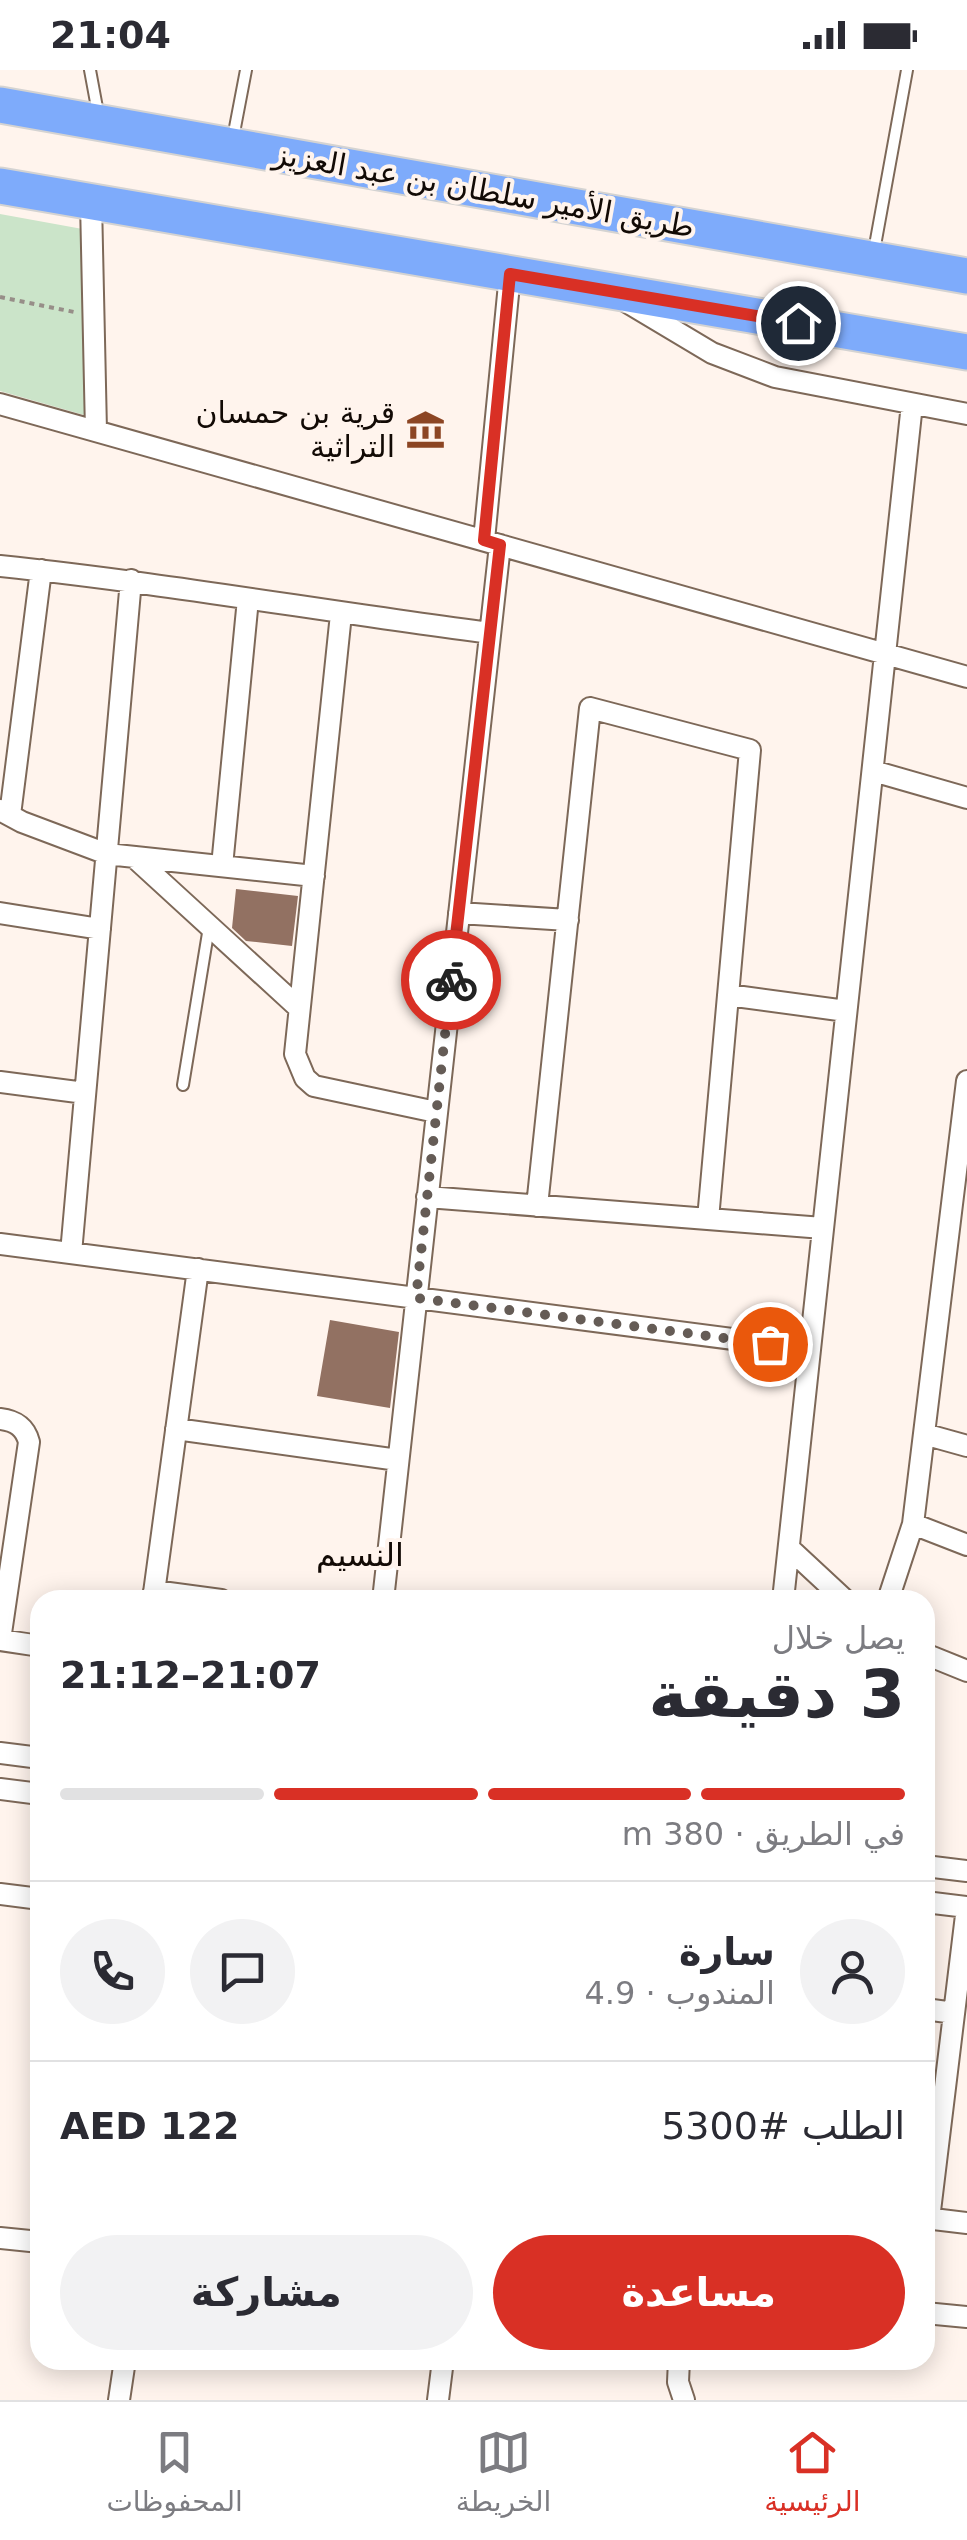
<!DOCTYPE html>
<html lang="ar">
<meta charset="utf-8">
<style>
body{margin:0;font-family:"DejaVu Sans","Noto Sans Arabic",sans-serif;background:#f2f2f3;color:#2b2b33;direction:rtl;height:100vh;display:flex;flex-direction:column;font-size:38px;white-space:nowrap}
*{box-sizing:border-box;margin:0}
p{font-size:32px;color:#7c7c81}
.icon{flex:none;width:55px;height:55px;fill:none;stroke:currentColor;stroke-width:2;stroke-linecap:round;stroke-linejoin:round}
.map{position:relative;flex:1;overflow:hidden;direction:ltr}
.details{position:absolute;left:30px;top:1520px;width:905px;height:780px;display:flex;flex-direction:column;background:#fff;border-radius:30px;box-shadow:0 5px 25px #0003;direction:rtl}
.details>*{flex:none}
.pin{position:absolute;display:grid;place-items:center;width:85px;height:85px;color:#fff;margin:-42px;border:5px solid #fff;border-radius:50%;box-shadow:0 2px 10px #0007}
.courier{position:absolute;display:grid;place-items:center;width:100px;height:100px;margin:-50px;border:8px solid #d93025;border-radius:50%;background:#fff;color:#222;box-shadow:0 2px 12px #0007}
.headline em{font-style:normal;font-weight:600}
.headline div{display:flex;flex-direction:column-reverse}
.headline{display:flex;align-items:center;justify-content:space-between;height:170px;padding:0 30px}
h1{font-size:65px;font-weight:600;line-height:75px}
.bar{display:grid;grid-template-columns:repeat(4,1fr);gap:15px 10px;align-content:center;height:120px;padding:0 30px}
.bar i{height:12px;border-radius:8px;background:#e1e1e2}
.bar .active{background:#d93025}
.bar p{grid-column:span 4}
.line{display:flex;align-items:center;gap:25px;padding:0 30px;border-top:2px solid #e1e1e2}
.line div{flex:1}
.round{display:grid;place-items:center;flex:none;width:105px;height:105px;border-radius:52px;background:#f2f2f3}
.action{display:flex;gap:20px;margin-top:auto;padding:20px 30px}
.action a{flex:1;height:115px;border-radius:60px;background:#d93025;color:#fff;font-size:40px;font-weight:600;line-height:115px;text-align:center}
.action a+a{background:#f2f2f3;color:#2b2b33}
.status{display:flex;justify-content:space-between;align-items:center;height:70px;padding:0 50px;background:#fff;direction:ltr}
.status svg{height:28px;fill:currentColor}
.dock{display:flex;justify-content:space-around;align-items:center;height:140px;border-top:2px solid #e1e1e2;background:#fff;font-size:28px;color:#7c7c81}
.dock a{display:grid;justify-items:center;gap:5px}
.dock .active{color:#d93025}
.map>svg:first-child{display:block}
</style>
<div class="status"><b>21:04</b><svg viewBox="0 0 49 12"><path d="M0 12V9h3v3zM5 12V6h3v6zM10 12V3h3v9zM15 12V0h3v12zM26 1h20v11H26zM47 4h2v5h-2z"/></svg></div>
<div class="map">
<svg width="967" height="2330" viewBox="0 0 967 2330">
<rect width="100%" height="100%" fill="#fff4ed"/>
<path fill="#cbe4c9" d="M0,144L88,160L84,345L0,321Z"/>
<path fill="#927162" d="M236,819L298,826L292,876L246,871L232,858Z
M330,1250L399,1262L390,1338L317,1326Z"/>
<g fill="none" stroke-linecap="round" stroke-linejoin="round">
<defs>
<path id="service" d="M90,0L98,43
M233,68L246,0
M874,181L907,0
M183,1015L209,857"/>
<path id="minor" d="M91,132L96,361
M625,231L712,283L775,307L967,344
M0,334L967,607
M484,470L510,204
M0,496C164,513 327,542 490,563
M341,544L295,984L305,1008L314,1016L436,1042
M873,701L967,728
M0,740L22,752L107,784L314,806
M10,745L41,500
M134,787L299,938
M222,796L248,529
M0,843L100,859
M459,843L568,850
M728,925L846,941
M0,1012L85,1023
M427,1127L823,1158
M537,1136L590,638L750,680L708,1149
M0,1174L810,1279
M71,1183L131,510
M0,1349C16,1351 25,1357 29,1372L0,1570
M176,1359L398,1390
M924,1364L967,1376
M913,1454L967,1475
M789,1478L845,1530
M154,1521L221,1530
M153,1530L198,1199
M383,1530L500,475
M783,1530L912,334
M888,1530L913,1454L967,1011
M0,1570L40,1576
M925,1584L967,1601
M0,1683L40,1688
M0,1719L40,1724
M925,1796L967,1801
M0,1824L40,1829
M925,1832L967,1837
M925,1939L954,1943
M925,2148L967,2153
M929,2149L967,1837
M0,2168L40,2172
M925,2243L967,2247
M679,2290L678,2312L684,2330
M119,2330L125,2290
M438,2330L443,2290"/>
<path id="trunk" d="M0,35L967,206
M0,116L967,282"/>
</defs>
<use href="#service" stroke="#7d6858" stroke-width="14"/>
<use href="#minor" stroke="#7d6858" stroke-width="24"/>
<use href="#trunk" stroke="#d4d3d2" stroke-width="39"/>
<path stroke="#978e88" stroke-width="4" stroke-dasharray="5 5" stroke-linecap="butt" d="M0,227L74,242"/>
<use href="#service" stroke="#fff" stroke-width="10"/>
<use href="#minor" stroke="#fff" stroke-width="20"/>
<use href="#trunk" stroke="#7eabfb" stroke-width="35"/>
</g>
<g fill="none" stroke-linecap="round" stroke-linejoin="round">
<path stroke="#655c56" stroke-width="10" stroke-dasharray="0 18" d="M451,910L416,1228L770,1274"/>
<path stroke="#d93025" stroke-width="12" d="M451,910L500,475L484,470L510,204L798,253"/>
</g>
<defs>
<symbol id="museum-bare" viewBox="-9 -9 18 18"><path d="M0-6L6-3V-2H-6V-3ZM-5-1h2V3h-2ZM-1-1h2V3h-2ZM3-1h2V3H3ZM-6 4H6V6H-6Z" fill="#8c4523" stroke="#fff4ed" stroke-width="2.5" paint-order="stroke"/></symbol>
</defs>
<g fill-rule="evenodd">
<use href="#museum-bare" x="398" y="332" width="55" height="55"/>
</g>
<g text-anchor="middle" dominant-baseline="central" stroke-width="8" stroke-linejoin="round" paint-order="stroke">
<g font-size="30" fill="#120a05" stroke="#fff4ed">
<text transform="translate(484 120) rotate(10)">طريق الأمير سلطان بن عبد العزيز</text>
</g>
<g font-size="30" fill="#120a05" stroke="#fff4ed" text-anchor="end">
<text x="395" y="342">قرية بن حمسان<tspan x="395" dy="34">التراثية</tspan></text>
</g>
<g font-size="32" fill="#120a05" stroke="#fff4ed">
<text x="360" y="1485">النسيم</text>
</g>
</g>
</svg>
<div class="pin" style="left:770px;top:1274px;background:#ea580c"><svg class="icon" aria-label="bag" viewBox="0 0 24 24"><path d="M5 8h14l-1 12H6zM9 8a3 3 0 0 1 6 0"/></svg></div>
<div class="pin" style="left:798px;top:253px;background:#1f2937"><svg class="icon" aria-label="home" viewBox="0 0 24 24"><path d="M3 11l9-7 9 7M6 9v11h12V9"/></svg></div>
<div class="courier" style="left:451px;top:910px"><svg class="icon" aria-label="bike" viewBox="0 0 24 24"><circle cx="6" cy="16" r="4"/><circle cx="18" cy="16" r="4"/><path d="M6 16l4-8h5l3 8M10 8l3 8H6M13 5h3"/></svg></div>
<section class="details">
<div class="headline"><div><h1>3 دقيقة</h1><p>يصل خلال</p></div><em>21:07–21:12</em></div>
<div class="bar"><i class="active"></i><i class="active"></i><i class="active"></i><i></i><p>في الطريق · 380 m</p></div>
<div class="line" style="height:180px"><a class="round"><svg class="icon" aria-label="person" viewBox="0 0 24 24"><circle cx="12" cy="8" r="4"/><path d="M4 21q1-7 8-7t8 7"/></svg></a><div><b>سارة</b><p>المندوب · 4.9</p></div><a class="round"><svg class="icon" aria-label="chat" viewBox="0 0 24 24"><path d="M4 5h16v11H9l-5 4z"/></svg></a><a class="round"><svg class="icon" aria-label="phone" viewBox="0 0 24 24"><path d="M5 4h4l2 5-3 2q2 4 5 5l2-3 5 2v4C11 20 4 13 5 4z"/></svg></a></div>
<div class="line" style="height:130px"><div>الطلب #5300</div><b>AED 122</b></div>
<div class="action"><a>مساعدة</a><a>مشاركة</a></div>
</section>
</div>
<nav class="dock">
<a class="active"><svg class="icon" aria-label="home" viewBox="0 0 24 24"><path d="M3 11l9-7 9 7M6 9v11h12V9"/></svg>الرئيسية</a>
<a><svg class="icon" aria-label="map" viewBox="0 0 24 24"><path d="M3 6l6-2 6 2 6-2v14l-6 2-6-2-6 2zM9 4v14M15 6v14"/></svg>الخريطة</a>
<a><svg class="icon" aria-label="saved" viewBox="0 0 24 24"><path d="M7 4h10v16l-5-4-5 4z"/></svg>المحفوظات</a>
</nav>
